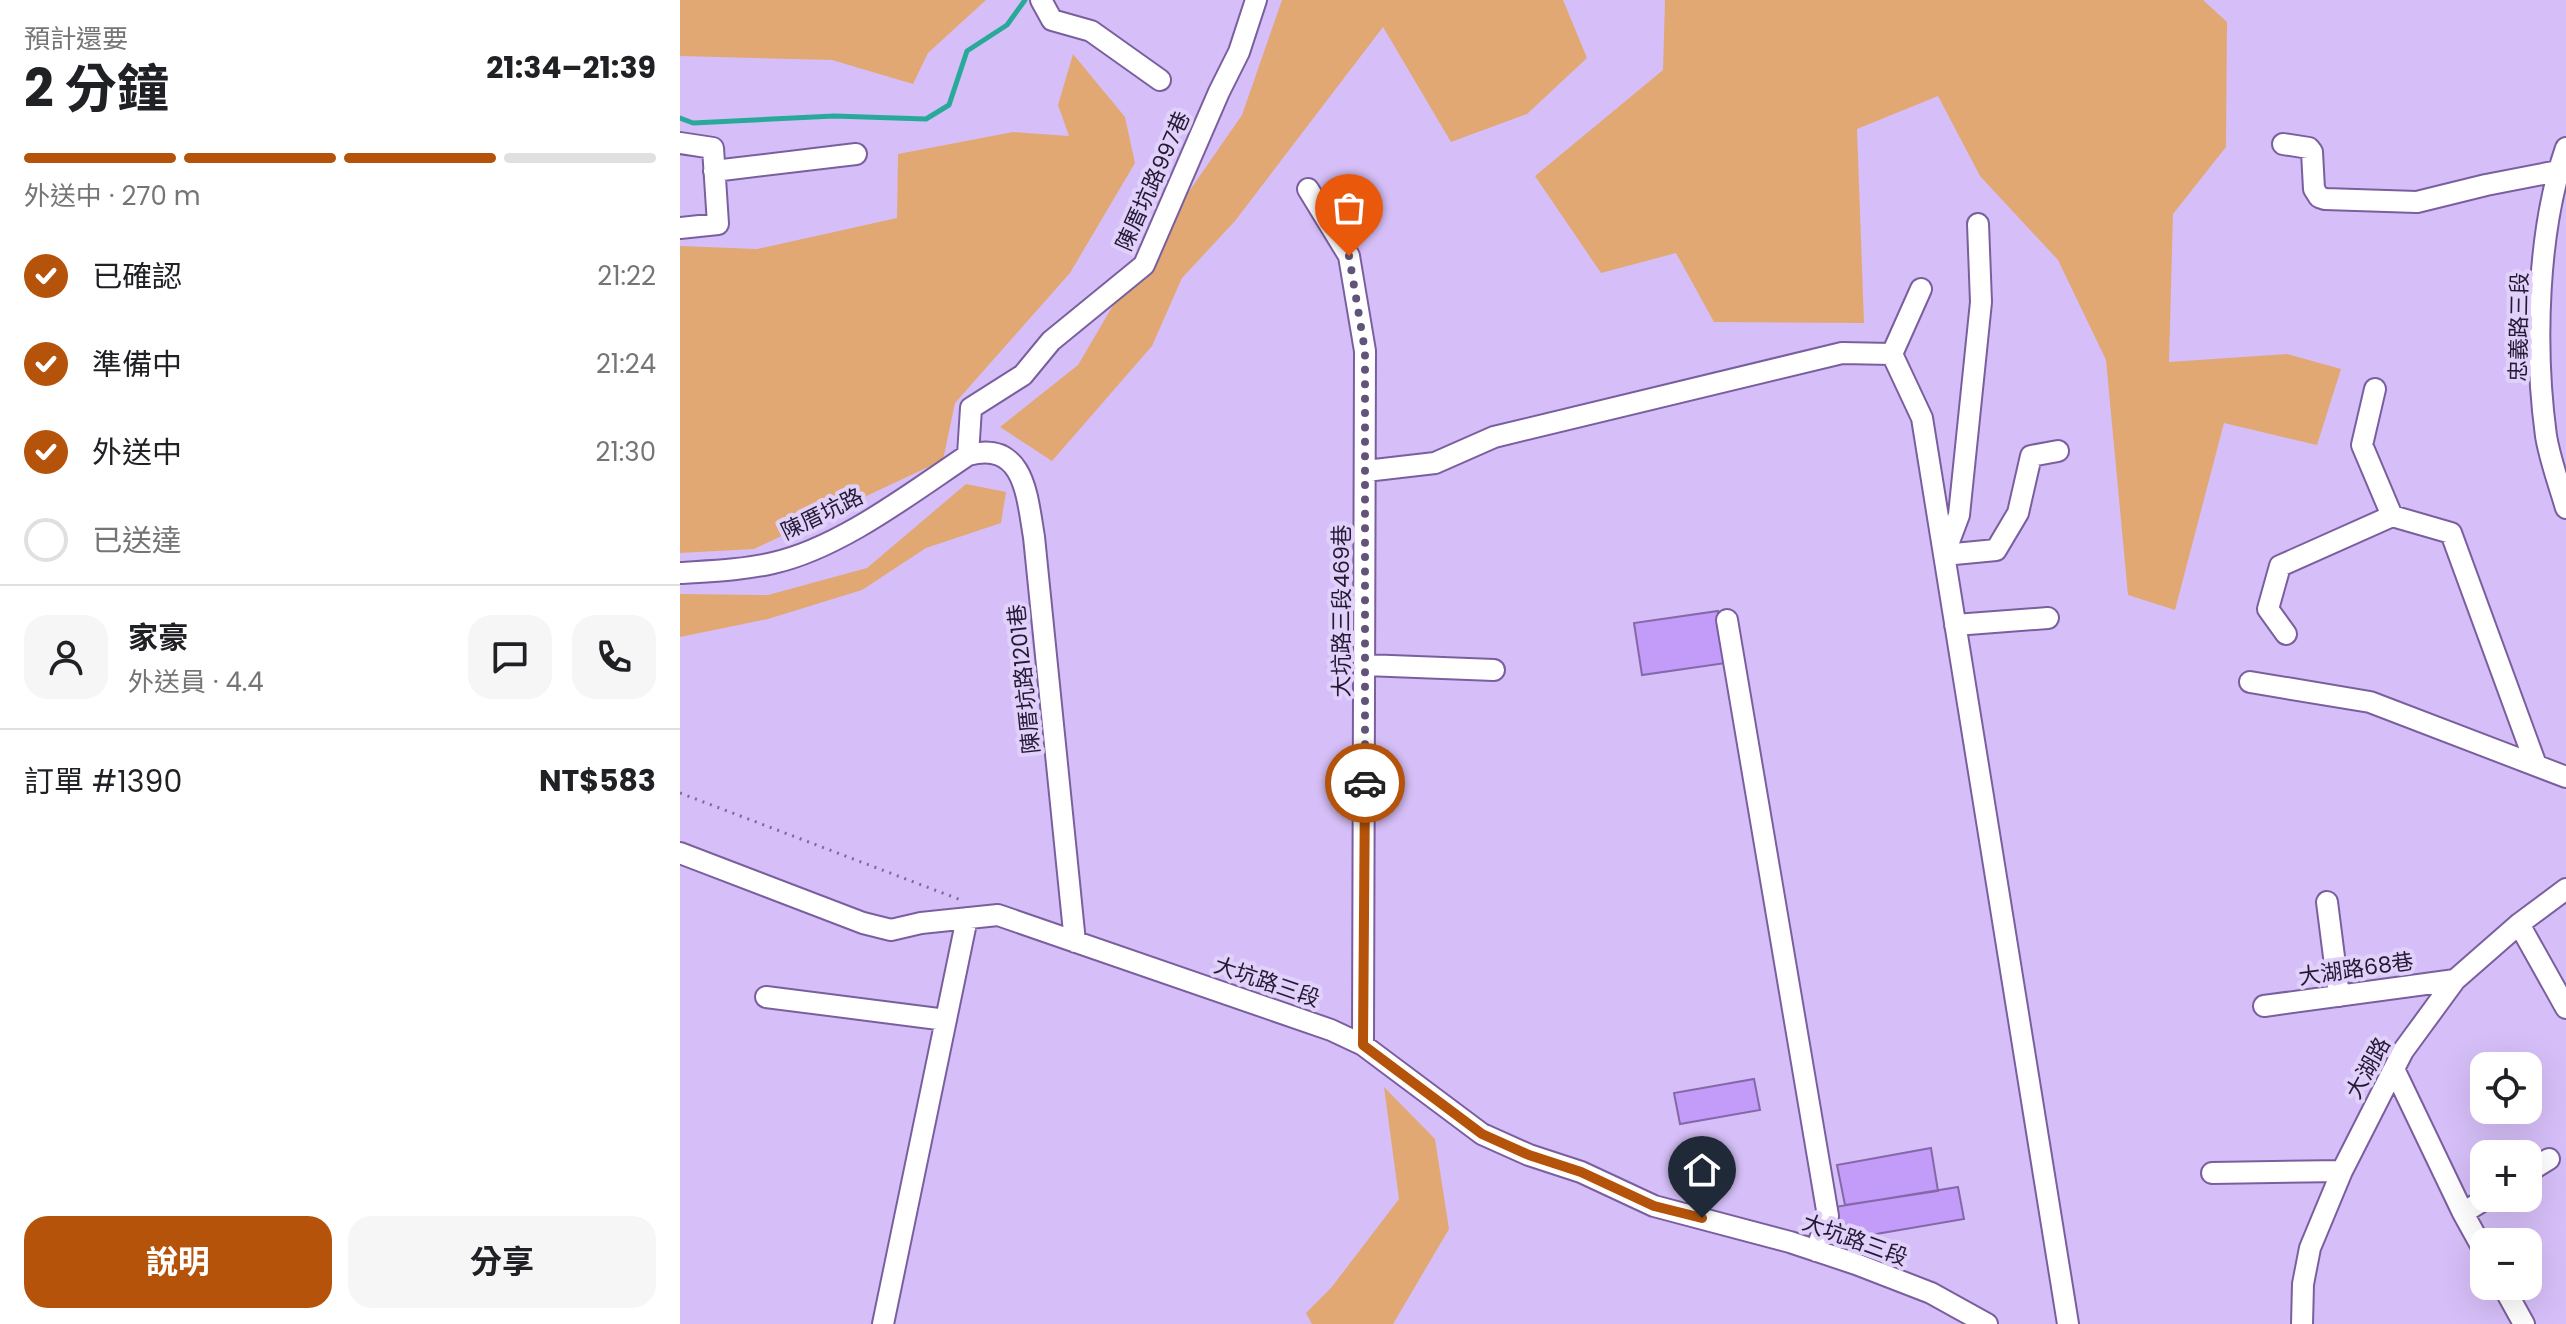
<!DOCTYPE html>
<html lang="zh-TW">
<meta charset="utf-8">
<style>
body{margin:0;font-family:Poppins,"Noto Sans TC",sans-serif;background:#f6f6f6;color:#202124;height:100vh;display:flex;flex-direction:column;font-size:30px;white-space:nowrap}
*{box-sizing:border-box;margin:0}
p{font-size:26px;color:#757577}
.icon{flex:none;width:44px;height:44px;fill:none;stroke:currentColor;stroke-width:2;stroke-linecap:round;stroke-linejoin:round}
.map{position:relative;flex:1;overflow:hidden}
.sheet{display:flex;flex-direction:column;background:#fff;width:680px}
.sheet>*{flex:none}
.tools{position:absolute;left:1790px;top:1052px;display:grid;gap:16px}
.tools a{display:grid;place-items:center;width:72px;height:72px;border-radius:16px;background:#fff;box-shadow:0 8px 32px #0002;font-size:40px}
.pin{position:absolute;display:grid;place-items:center;width:68px;height:68px;color:#fff;margin:-82px -34px;border-radius:50% 50% 50% 0;rotate:-45deg;box-shadow:0 0 8px #0007}
.pin .icon{rotate:45deg}
.courier{position:absolute;display:grid;place-items:center;width:80px;height:80px;margin:-40px;border:6px solid #b45309;border-radius:50%;background:#fff;color:#222;box-shadow:0 2px 10px #0007}
.overview em{font-style:normal;font-weight:700}
.overview div{display:flex;flex-direction:column-reverse}
.overview{display:flex;align-items:center;justify-content:space-between;height:136px;padding:0 24px}
h1{font-size:52px;font-weight:700;line-height:60px}
.bar{display:grid;grid-template-columns:repeat(4,1fr);gap:12px 8px;align-content:center;height:96px;padding:0 24px}
.bar i{height:10px;border-radius:6px;background:#e0e0e0}
.bar .selected{background:#b45309}
.bar p{grid-column:span 4}
.line{display:flex;align-items:center;gap:20px;padding:0 24px;border-top:2px solid #e0e0e0}
.line div{flex:1}
.round{display:grid;place-items:center;flex:none;width:84px;height:84px;border-radius:24px;background:#f6f6f6}
ol{padding:0 24px;list-style:none}
li{display:flex;align-items:center;gap:24px;height:88px}
li p{margin-inline-start:auto}
li .icon{padding:8px;border-radius:50%;background:#b45309;color:#fff;stroke-width:4}
li:last-child{color:#757577}
li i{width:44px;height:44px;border:4px solid #e0e0e0;border-radius:50%}
.action{display:flex;gap:16px;margin-top:auto;padding:16px 24px}
.action a{flex:1;height:92px;border-radius:24px;background:#b45309;color:#fff;font-size:32px;font-weight:700;line-height:92px;text-align:center}
.action a+a{background:#f6f6f6;color:#202124}
main{display:flex;flex:1;min-height:0}
.map>svg:first-child{display:block}
</style>
<main>
<section class="sheet">
<div class="overview"><div><h1>2 分鐘</h1><p>預計還要</p></div><em>21:34–21:39</em></div>
<div class="bar"><i class="selected"></i><i class="selected"></i><i class="selected"></i><i></i><p>外送中 · 270 m</p></div>
<ol>
<li><svg class="icon" aria-label="check" viewBox="0 0 24 24"><path d="M5 12l5 5 9-10"/></svg>已確認<p>21:22</p></li>
<li><svg class="icon" aria-label="check" viewBox="0 0 24 24"><path d="M5 12l5 5 9-10"/></svg>準備中<p>21:24</p></li>
<li><svg class="icon" aria-label="check" viewBox="0 0 24 24"><path d="M5 12l5 5 9-10"/></svg>外送中<p>21:30</p></li>
<li><i></i>已送達</li>
</ol>
<div class="line" style="height:144px"><a class="round"><svg class="icon" aria-label="person" viewBox="0 0 24 24"><circle cx="12" cy="8" r="4"/><path d="M4 21q1-7 8-7t8 7"/></svg></a><div><b>家豪</b><p>外送員 · 4.4</p></div><a class="round"><svg class="icon" aria-label="chat" viewBox="0 0 24 24"><path d="M4 5h16v11H9l-5 4z"/></svg></a><a class="round"><svg class="icon" aria-label="phone" viewBox="0 0 24 24"><path d="M5 4h4l2 5-3 2q2 4 5 5l2-3 5 2v4C11 20 4 13 5 4z"/></svg></a></div>
<div class="line" style="height:104px"><div>訂單 #1390</div><b>NT$583</b></div>
<div class="action"><a>說明</a><a>分享</a></div>
</section>
<div class="map">
<svg width="1886" height="1324" viewBox="0 0 1886 1324">
<rect width="100%" height="100%" fill="#d6bff8"/>
<path fill="#e1a873" d="M0,0H306L248,53L233,84L152,60L0,56Z
M602,0H883L907,58L847,114L771,142L703,27L555,221L502,278L472,346L372,461L320,427L398,365L451,275L562,115Z
M985,0H1523L1547,22L1546,147L1493,214L1489,362L1607,354L1661,369L1637,445L1544,423L1495,610L1448,595L1426,360L1378,260L1300,176L1258,96L1177,129L1184,323L1034,322L996,253L921,273L855,176L983,70Z
M393,54L445,117L455,163L390,273L275,403L263,460L74,549L0,553V246L77,249L217,218L218,154L333,132L389,136L378,105Z
M286,484L326,492L321,523L246,548L182,590L88,619L0,637V594L88,595L187,568Z
M704,1087L755,1139L769,1229L713,1324H632L626,1313L651,1288L719,1199Z"/>
<g fill="none" stroke-linecap="round" stroke-linejoin="round">
<path stroke="#29a99a" stroke-width="5" d="M0,118L13,123L154,116L246,119L269,105L287,51L327,25L345,0"/>
</g>
<path fill="#c39bf8" stroke="#8468a9" stroke-width="2" d="M1038,611L1046,663L962,675L954,623Z
M1074,1079L1080,1110L1000,1124L994,1093Z
M1251,1148L1258,1191L1165,1205L1157,1165Z
M1278,1187L1284,1219L1161,1240L1155,1207Z"/>
<g fill="none" stroke-linecap="round" stroke-linejoin="round">
<defs>
<path id="minor" d="M361,0L372,20L411,31L480,80
M0,143L33,148L38,224L0,228
M1603,144L1629,148L1632,152L1634,189L1639,197L1645,199L1737,202L1806,185L1878,171
M1886,148C1857,231 1854,348 1866,436C1870,460 1879,484 1886,508
M34,171L176,154
M628,189L669,256L685,351L683,1045
M1298,224L1301,302L1279,515L1264,555L1316,550L1338,513L1351,456L1378,451
M1212,354L1241,289
M1695,389L1682,445L1712,516
M288,455L291,408L343,375L371,341L464,265L539,92L559,52L576,0
M686,471L755,463L814,437L1162,353L1212,354L1242,418L1388,1324
M0,573C31,571 63,570 93,563C160,548 231,493 288,455C345,440 347,497 354,537L395,942
M1047,620L1148,1216L1136,1251
M1275,625L1368,618
M1606,634L1588,609L1600,566L1712,516L1771,533L1856,765
M685,665L814,670
M1570,682L1690,702L1886,777
M0,853L183,923L211,930L241,923L318,915L651,1030L683,1045L802,1134L849,1155L901,1172L974,1206L1110,1242L1176,1264L1251,1293L1307,1324
M1647,902L1659,996
M1839,924L1886,1008
M86,997L266,1020
M1584,1006L1775,980
M1714,1069L1783,1213L1804,1251
M1848,1172L1869,1159
M1532,1173L1662,1171
M1783,1213L1807,1198
M1823,1286L1844,1324
M203,1324L287,918
M1622,1324L1623,1284L1630,1248L1662,1171L1723,1051L1775,980L1839,924L1886,889"/>
</defs>
<use href="#minor" stroke="#7a5f9f" stroke-width="24"/>
<path stroke="#7c6b94" stroke-width="3" stroke-dasharray="2 6" stroke-linecap="butt" d="M0,793L281,900"/>
<use href="#minor" stroke="#fff" stroke-width="20"/>
</g>
<g fill="none" stroke-linecap="round" stroke-linejoin="round">
<path stroke="#625378" stroke-width="8" stroke-dasharray="0 14.4" d="M669,256L685,351V783"/>
<path stroke="#b45309" stroke-width="10" d="M685,783L683,1045L802,1134L849,1155L901,1172L974,1206L1022,1218"/>
</g>
<g text-anchor="middle" dominant-baseline="central" stroke-width="8" stroke-linejoin="round" paint-order="stroke">
<g font-size="22" fill="#241933" stroke="#e0d0fa">
<text transform="translate(473 181) rotate(-66)">陳厝坑路997巷</text>
<text transform="translate(1839 327) rotate(-89)">忠義路三段</text>
<text transform="translate(142 514) rotate(-26)">陳厝坑路</text>
<text transform="translate(661 611) rotate(-90)">大坑路三段469巷</text>
<text transform="translate(344 679) rotate(-96)">陳厝坑路1201巷</text>
<text transform="translate(1676 969) rotate(-8)">大湖路68巷</text>
<text transform="translate(587 982) rotate(19)">大坑路三段</text>
<text transform="translate(1688 1068) rotate(-61)">大湖路</text>
<text transform="translate(1175 1240) rotate(20)">大坑路三段</text>
</g>
</g>
</svg>
<div class="tools">
<a><svg class="icon" aria-label="locate" viewBox="0 0 24 24"><circle cx="12" cy="12" r="6"/><path d="M12 2v4M12 18v4M2 12h4M18 12h4"/></svg></a>
<a>+</a>
<a>−</a>
</div>
<div class="pin" style="left:669px;top:256px;background:#ea580c"><svg class="icon" aria-label="bag" viewBox="0 0 24 24"><path d="M5 8h14l-1 12H6zM9 8a3 3 0 0 1 6 0"/></svg></div>
<div class="pin" style="left:1022px;top:1218px;background:#1f2937"><svg class="icon" aria-label="home" viewBox="0 0 24 24"><path d="M3 11l9-7 9 7M6 9v11h12V9"/></svg></div>
<div class="courier" style="left:685px;top:783px"><svg class="icon" aria-label="car" viewBox="0 0 24 24"><path d="M5 17H2v-5l4-1 3-4h7l3 4 3 1v5h-3M9 17h6M6 11h13"/><circle cx="7" cy="17" r="2"/><circle cx="17" cy="17" r="2"/></svg></div>
</div>
</main>
